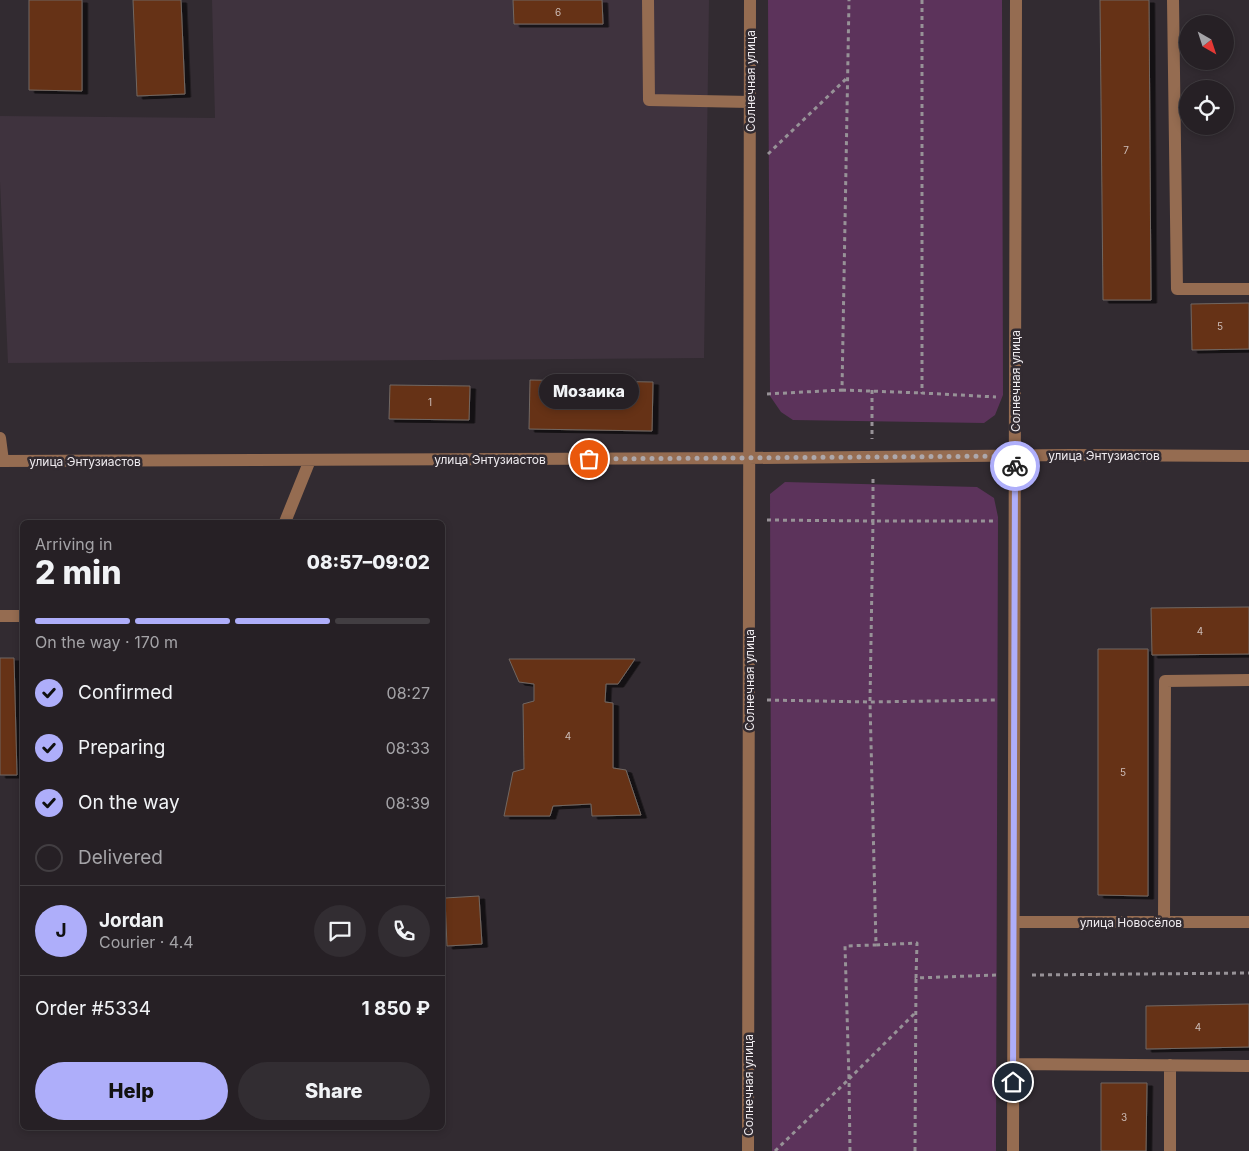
<!DOCTYPE html>
<meta charset="utf-8">
<style>
body{margin:0;font-family:Inter,sans-serif;background:#322d32;color:#f1f3f6;height:100vh;display:flex;flex-direction:column;font-size:19px;white-space:nowrap}
*{box-sizing:border-box;margin:0}
p{font-size:16px;color:#a4a3a7}
.icon{flex:none;width:28px;height:28px;fill:none;stroke:currentColor;stroke-width:2;stroke-linecap:round;stroke-linejoin:round}
.map{position:relative;flex:1;overflow:hidden}
.side{position:absolute;left:20px;top:520px;width:425px;height:610px;display:flex;flex-direction:column;background:#262025;border-radius:8px;box-shadow:0 2px 8px #0003,0 0 0 1px #423e42}
.side>*{flex:none}
.needle{width:32px;rotate:141deg}
.buttons{position:absolute;left:1179px;top:15px;display:grid;gap:10px}
.buttons a{display:grid;place-items:center;width:55px;height:55px;border-radius:50%;background:#262025;box-shadow:0 2px 8px #0003,0 0 0 1px #423e42;font-size:25px}
.pin{position:absolute;display:grid;place-items:center;width:42px;height:42px;color:#fff;margin:-21px;border:2px solid #fff;border-radius:50%;box-shadow:0 1px 5px #0007}
.courier{position:absolute;display:grid;place-items:center;width:50px;height:50px;margin:-25px;border:4px solid #aeaefa;border-radius:50%;background:#fff;color:#222;box-shadow:0 1px 6px #0007}
.bubble{position:absolute;height:35px;border-radius:18px;background:#262025;box-shadow:0 2px 8px #0003,0 0 0 1px #423e42;font-size:16px;font-weight:800;line-height:35px;text-align:center}
.headline em{font-style:normal;font-weight:800}
.headline div{display:flex;flex-direction:column-reverse}
.headline{display:flex;align-items:center;justify-content:space-between;height:85px;padding:0 15px}
h1{font-size:32px;font-weight:800;line-height:38px}
.bar{display:grid;grid-template-columns:repeat(4,1fr);gap:8px 5px;align-content:center;height:60px;padding:0 15px}
.bar i{height:6px;border-radius:4px;background:#423e42}
.bar .current{background:#aeaefa}
.bar p{grid-column:span 4}
.line{display:flex;align-items:center;gap:12px;padding:0 15px;border-top:1px solid #423e42}
.line div{flex:1}
.round{display:grid;place-items:center;flex:none;width:52px;height:52px;border-radius:26px;background:#322d32}
ol{padding:0 15px;list-style:none}
li{display:flex;align-items:center;gap:15px;height:55px}
li p{margin-inline-start:auto}
li .icon{padding:5px;border-radius:50%;background:#aeaefa;color:#111;stroke-width:4}
li:last-child{color:#a4a3a7}
li i{width:28px;height:28px;border:2px solid #423e42;border-radius:50%}
.action{display:flex;gap:10px;margin-top:auto;padding:10px 15px}
.action a{flex:1;height:58px;border-radius:30px;background:#aeaefa;color:#111;font-size:20px;font-weight:800;line-height:58px;text-align:center}
.action a+a{background:#322d32;color:#f1f3f6}
.map>svg:first-child{display:block}
</style>
<div class="map">
<svg width="1249" height="1151" viewBox="0 0 1249 1151">
<defs>
<filter id="shadow"><feDropShadow dx="5.5" dy="3" stdDeviation="0" flood-color="#0009"/></filter>
</defs>
<rect width="100%" height="100%" fill="#322b31"/>
<path fill="#3f333e" d="M212,0H709L704,358L8,363L0,181V116L215,118Z"/>
<path fill="#5c335b" d="M768,0H1002L1003,395L995,415L984,423L793,420L781,412L770,396Z
M785,482L977,487L994,498L998,517L996,1151H772L770,494Z"/>
<path fill="#663215" stroke="#716762" filter="url(#shadow)" d="M29,0H82V91L29,90Z
M133,0H181L185,94L137,96Z
M513,0H602L603,24H514Z
M1100,0H1149L1151,300H1103Z
M1249,303V349L1192,350L1191,304Z
M530,380L653,382L652,431L529,429Z
M390,385L470,386L469,420L389,419Z
M1249,607V654L1152,655L1151,608Z
M1098,649H1148V896L1098,895Z
M0,658H14L17,775H0Z
M509,659H635L618,684H606L605,702L613,703V768L626,770L641,815L592,816L591,804L553,806L550,816H504L513,772L524,769L523,704L534,701V684L519,682Z
M479,896L482,944L447,946L445,898Z
M1249,1004V1047L1146,1049V1006Z
M1101,1083H1147L1146,1151H1101Z"/>
<g fill="none" stroke-linecap="round" stroke-linejoin="round">
<path stroke="#979297" stroke-width="3" stroke-dasharray="4 4" stroke-linecap="butt" d="M922,0V393L996,397
M768,154L848,77
M842,390L922,393
M872,390V439
M767,394L842,390L849,0
M767,520L873,521V476
M767,700L870,702L873,521H997
M996,975L916,978L917,943L876,945L870,702L997,700
M1032,975L1249,973
M775,1151L849,1079L845,946L876,945
M850,1151L849,1079L916,1012
M915,1151L916,978"/>
<path stroke="#956c51" stroke-width="12" d="M648,0L649,100L750,102
M1173,0L1177,289H1249
M0,438L3,461
M0,461L749,458L1071,455L1249,456
M285,522L310,460
M0,616H22
M1014,922H1249
M1164,922L1165,681L1249,680
M1013,1064L1249,1066
M1170,1065V1151
M748,1151L750,0
M1013,1151L1016,0"/>
</g>
<g fill="none" stroke-linecap="round" stroke-linejoin="round">
<path stroke="#ada8ac" stroke-width="5" stroke-dasharray="0 9" d="M589,459L1015,456V466"/>
<path stroke="#aeaefa" stroke-width="6" d="M1013,1082L1015,466"/>
</g>
<g text-anchor="middle" dominant-baseline="central" stroke-width="5" stroke-linejoin="round" paint-order="stroke">
<g font-size="10" fill="#cdbdb8">
<text x="558" y="12">6</text>
<text x="1126" y="150">7</text>
<text x="1220" y="326">5</text>
<text x="430" y="402">1</text>
<text x="1200" y="631">4</text>
<text x="568" y="736">4</text>
<text x="1123" y="772">5</text>
<text x="1198" y="1027">4</text>
<text x="1124" y="1117">3</text>
</g>
<g font-size="12" fill="#efebef" stroke="#322b31">
<text transform="translate(750 81) rotate(-90)">Солнечная улица</text>
<text transform="translate(1015 381) rotate(-90)">Солнечная улица</text>
<text x="1104" y="455">улица Энтузиастов</text>
<text x="490" y="459">улица Энтузиастов</text>
<text x="85" y="461">улица Энтузиастов</text>
<text transform="translate(749 680) rotate(-90)">Солнечная улица</text>
<text x="1131" y="922">улица Новосёлов</text>
<text transform="translate(748 1085) rotate(-90)">Солнечная улица</text>
</g>
</g>
</svg>
<div class="buttons">
<a><svg class="needle" viewBox="-14 -14 28 28"><path d="M0-13l5 13h-10z" fill="#e53935"/><path d="M0 13l5-13h-10z" fill="#a4a3a7"/></svg></a>
<a><svg class="icon" aria-label="locate" viewBox="0 0 24 24"><circle cx="12" cy="12" r="6"/><path d="M12 2v4M12 18v4M2 12h4M18 12h4"/></svg></a>
</div>
<div class="pin" style="left:589px;top:459px;background:#ea580c"><svg class="icon" aria-label="bag" viewBox="0 0 24 24"><path d="M5 8h14l-1 12H6zM9 8a3 3 0 0 1 6 0"/></svg></div>
<div class="pin" style="left:1013px;top:1082px;background:#1f2937"><svg class="icon" aria-label="home" viewBox="0 0 24 24"><path d="M3 11l9-7 9 7M6 9v11h12V9"/></svg></div>
<div class="courier" style="left:1015px;top:466px"><svg class="icon" aria-label="bike" viewBox="0 0 24 24"><circle cx="6" cy="16" r="4"/><circle cx="18" cy="16" r="4"/><path d="M6 16l4-8h5l3 8M10 8l3 8H6M13 5h3"/></svg></div>
<div class="bubble" style="left:539px;top:374px;width:100px">Мозаика</div>
<section class="side">
<div class="headline"><div><h1>2 min</h1><p>Arriving in</p></div><em>08:57–09:02</em></div>
<div class="bar"><i class="current"></i><i class="current"></i><i class="current"></i><i></i><p>On the way · 170 m</p></div>
<ol>
<li><svg class="icon" aria-label="check" viewBox="0 0 24 24"><path d="M5 12l5 5 9-10"/></svg>Confirmed<p>08:27</p></li>
<li><svg class="icon" aria-label="check" viewBox="0 0 24 24"><path d="M5 12l5 5 9-10"/></svg>Preparing<p>08:33</p></li>
<li><svg class="icon" aria-label="check" viewBox="0 0 24 24"><path d="M5 12l5 5 9-10"/></svg>On the way<p>08:39</p></li>
<li><i></i>Delivered</li>
</ol>
<div class="line" style="height:90px"><b class="round" style="background:#aeaefa;color:#111">J</b><div><b>Jordan</b><p>Courier · 4.4</p></div><a class="round"><svg class="icon" aria-label="chat" viewBox="0 0 24 24"><path d="M4 5h16v11H9l-5 4z"/></svg></a><a class="round"><svg class="icon" aria-label="phone" viewBox="0 0 24 24"><path d="M5 4h4l2 5-3 2q2 4 5 5l2-3 5 2v4C11 20 4 13 5 4z"/></svg></a></div>
<div class="line" style="height:65px"><div>Order #5334</div><b>1 850 ₽</b></div>
<div class="action"><a>Help</a><a>Share</a></div>
</section>
</div>
